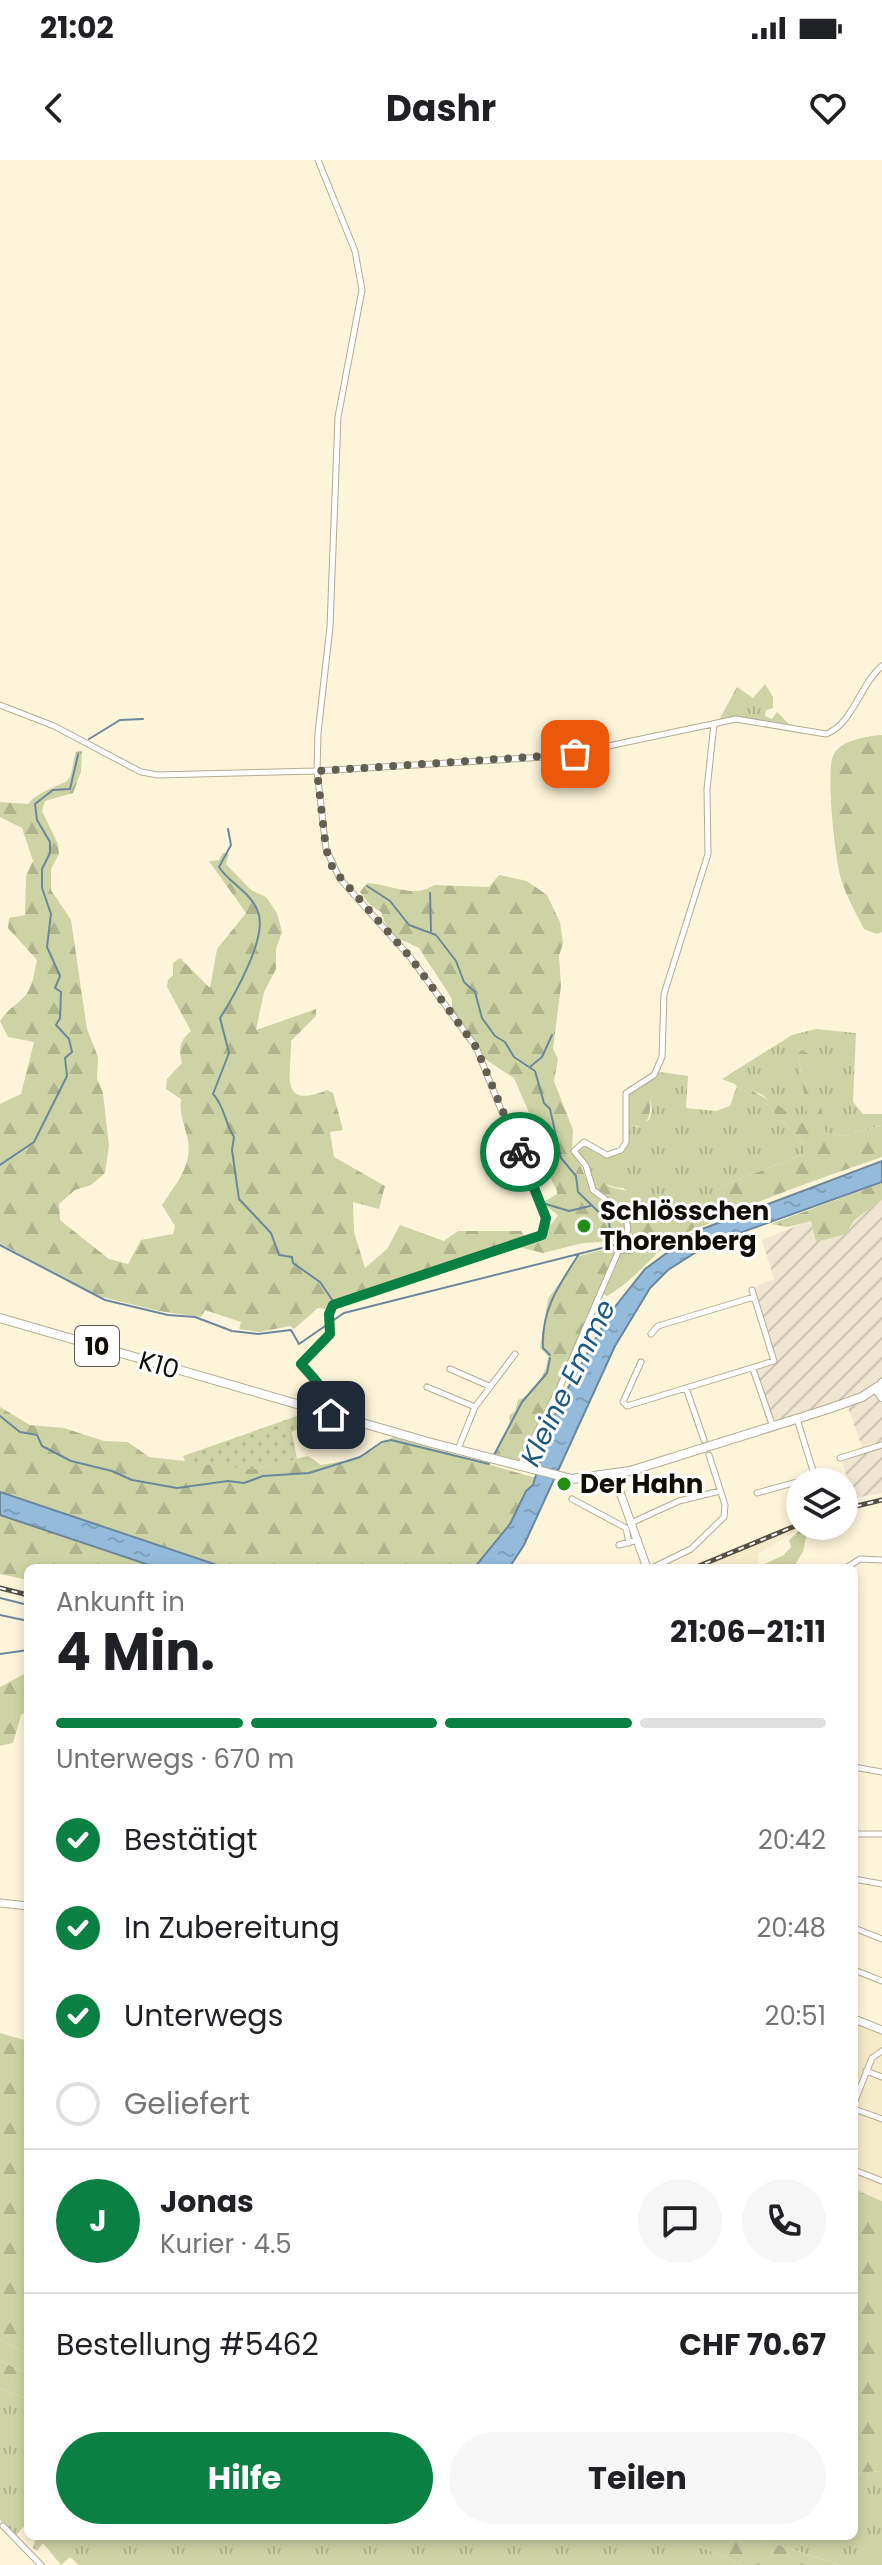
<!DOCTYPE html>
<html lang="de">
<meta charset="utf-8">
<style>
body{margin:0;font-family:Poppins,sans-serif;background:#f6f6f6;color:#202124;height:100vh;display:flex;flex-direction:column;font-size:30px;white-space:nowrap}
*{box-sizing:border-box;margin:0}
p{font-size:26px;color:#757577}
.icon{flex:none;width:44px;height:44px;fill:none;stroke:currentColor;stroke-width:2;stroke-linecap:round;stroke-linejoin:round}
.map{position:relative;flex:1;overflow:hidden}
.sheet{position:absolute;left:24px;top:1404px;width:834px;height:976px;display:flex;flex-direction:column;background:#fff;border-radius:12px;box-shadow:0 4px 12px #0003}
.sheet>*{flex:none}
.buttons{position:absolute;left:786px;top:1308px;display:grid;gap:16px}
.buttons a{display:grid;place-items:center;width:72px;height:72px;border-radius:50%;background:#fff;box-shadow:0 4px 12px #0003;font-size:40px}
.pin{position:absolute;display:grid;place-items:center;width:68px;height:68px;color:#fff;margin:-34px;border-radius:16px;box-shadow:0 4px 12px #0006}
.courier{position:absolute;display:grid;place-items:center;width:80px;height:80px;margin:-40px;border:6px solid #0b8043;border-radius:50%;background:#fff;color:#222;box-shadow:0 2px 10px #0007}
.head em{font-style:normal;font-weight:700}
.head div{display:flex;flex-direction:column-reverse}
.head{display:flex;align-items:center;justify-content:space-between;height:136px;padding:0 32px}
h1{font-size:52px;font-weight:700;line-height:60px}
.bar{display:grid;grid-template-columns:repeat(4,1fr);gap:12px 8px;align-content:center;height:96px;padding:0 32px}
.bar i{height:10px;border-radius:6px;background:#e0e0e0}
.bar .selected{background:#0b8043}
.bar p{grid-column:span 4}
.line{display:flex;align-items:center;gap:20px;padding:0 32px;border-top:2px solid #e0e0e0}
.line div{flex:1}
.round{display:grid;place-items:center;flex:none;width:84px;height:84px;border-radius:42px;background:#f6f6f6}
ol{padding:0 32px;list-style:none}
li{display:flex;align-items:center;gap:24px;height:88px}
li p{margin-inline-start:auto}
li .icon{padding:8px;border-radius:50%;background:#0b8043;color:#fff;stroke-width:4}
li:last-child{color:#757577}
li i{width:44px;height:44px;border:4px solid #e0e0e0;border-radius:50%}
.action{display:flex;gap:16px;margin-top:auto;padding:16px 32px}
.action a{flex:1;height:92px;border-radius:48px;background:#0b8043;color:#fff;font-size:32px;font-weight:700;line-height:92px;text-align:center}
.action a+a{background:#f6f6f6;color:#202124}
.status{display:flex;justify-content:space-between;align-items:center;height:56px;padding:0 40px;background:#fff;direction:ltr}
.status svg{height:22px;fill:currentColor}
header{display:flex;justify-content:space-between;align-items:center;height:104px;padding:0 32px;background:#fff;font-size:36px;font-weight:700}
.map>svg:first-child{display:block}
</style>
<div class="status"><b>21:02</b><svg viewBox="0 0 49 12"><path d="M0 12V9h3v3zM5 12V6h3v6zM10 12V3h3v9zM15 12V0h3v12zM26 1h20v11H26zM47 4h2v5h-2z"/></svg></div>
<header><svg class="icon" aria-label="back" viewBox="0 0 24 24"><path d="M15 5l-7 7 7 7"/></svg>Dashr<svg class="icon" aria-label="heart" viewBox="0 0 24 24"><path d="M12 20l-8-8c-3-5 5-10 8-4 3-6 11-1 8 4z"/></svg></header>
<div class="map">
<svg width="882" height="2405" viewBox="0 0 882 2405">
<defs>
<pattern id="industrial-furrows" width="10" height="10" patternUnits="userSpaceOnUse" patternTransform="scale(2)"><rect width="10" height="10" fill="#efe6d1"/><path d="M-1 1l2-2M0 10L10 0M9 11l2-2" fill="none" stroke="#ccc4b2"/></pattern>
<pattern id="grass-tufts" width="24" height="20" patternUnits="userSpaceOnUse" patternTransform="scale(2)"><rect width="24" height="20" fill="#ced3a5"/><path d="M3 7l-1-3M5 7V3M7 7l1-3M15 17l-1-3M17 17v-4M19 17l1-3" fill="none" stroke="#b0b48d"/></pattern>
<pattern id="forest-firs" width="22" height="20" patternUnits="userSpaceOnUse" patternTransform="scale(2)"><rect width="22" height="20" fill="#ced3a5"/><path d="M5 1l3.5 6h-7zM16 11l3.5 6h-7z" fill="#b0b48d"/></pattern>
<pattern id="park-dots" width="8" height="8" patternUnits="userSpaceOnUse" patternTransform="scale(2)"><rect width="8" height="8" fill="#ced3a5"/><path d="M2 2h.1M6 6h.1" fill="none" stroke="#b0b48d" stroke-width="1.8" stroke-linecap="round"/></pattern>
<pattern id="water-ripples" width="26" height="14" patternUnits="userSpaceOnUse" patternTransform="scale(2)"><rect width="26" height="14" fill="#94bbdb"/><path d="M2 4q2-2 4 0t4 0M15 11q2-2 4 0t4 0" fill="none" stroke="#7fa0ba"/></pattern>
</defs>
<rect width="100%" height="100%" fill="#fdf5da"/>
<path fill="#f6ebc9" d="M800,1361V1366H814L807,1372L804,1367L798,1370L759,1393L758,1404L752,1408H685Z
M854,1863L882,1873V2041L854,2029Z"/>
<path fill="url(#industrial-furrows)" d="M882,1040V1333L854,1338L840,1296L862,1287L847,1245L767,1263L751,1211L770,1199L749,1129L774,1119L762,1080L811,1060L815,1071L854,1060Z"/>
<path fill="url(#grass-tufts)" d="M765,524L773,537V548L766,550L765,556L772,559L777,552L790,565L750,558L719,560L737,527L753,538Z
M816,869L856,873L853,942L863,954H882V965L843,976L826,973L798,895L809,961L799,965L761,934L722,919L792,875Z
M660,912L688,916L686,948L716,951L730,946L737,926L767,945L804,984V994L724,1025C712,1039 663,1055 647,1049L623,1028C602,1027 581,1010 577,988L582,984L610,997C629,992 627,980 627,963L637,967L649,960L652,950L647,921Z
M0,2179L28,2194V2214L0,2201Z
M0,2228L28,2239V2369L23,2367L16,2376L0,2360Z
M882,2311V2405H841L750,2376H854V2313Z
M36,2376H675L744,2405H79L70,2397L61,2405L43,2383L37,2391L33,2388Z"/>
<path fill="url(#forest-firs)" d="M882,575V772L877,774L864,769C856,753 846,736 841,719C835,700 826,613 833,596C839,580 868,576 882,575Z
M82,591L81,612L73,633L45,641L42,651L58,684L59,694L51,709V730L71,760L87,869L98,897L97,919L103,933L109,986L105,1013L91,1025L75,1030L59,1044L60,1060L109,1099L128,1104L141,1080L173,1074L175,1066L162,1045C177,1022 194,1004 187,976C184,962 179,954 181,939L166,929L167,919L182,903C178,889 180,880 191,871L167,827L168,820L173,815V803L180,798L210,828L217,789L246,753L209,701L219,700L223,693L229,694L226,704L251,730L266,737L277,753L282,772L276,789V809L264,832L256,870L316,849V856L291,881C292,911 277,951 327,930L333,933L343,970L330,972L334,997L385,1026L379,1049L353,1042L354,1072L365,1108L387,1089L400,1065L444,1081L458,1071H521L527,1079L337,1140L328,1149L318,1148L294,1169L290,1166L259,1172L239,1169L241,1162L205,1150L201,1157L159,1151L94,1135L0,1083V944L21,934L34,882L8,877L0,861C9,848 14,847 23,838C33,829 34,812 37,800L8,768L9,758L25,755L26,716L33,701L22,668L0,657V642L28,644C41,628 66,626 70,617C73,610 73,599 76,592Z
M499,715L527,721L547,735L560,762L563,783L559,796L561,826L553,889L558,899L554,921L573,970L572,991C582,1004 584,1018 593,1031C608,1054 634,1044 621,1081L583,1083L543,1093L519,1087L544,1075L558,1055L542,1043L557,1034V1031L542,1001L537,971L514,918L485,899L452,850V839L419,788C396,776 390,780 381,752L370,745L360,732L367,723C389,724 415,739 434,725L489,727Z
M802,890L811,895L826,973L843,976L882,965V997C824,1017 766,1037 710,1063C698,1068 682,1073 671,1081C649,1099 632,1122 607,1136L601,1133L631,1069L625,1049L598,1033L590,1012L610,1027L636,1033C639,1037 643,1046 647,1049C658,1058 715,1035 724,1025L804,994V984L767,945L735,925L739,923L782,948L799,964L808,961L798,894Z
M648,922C651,937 656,977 627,963L626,940L630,930Z
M882,1023V1040L854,1060L846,1074L816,1082L811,1061L788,1067L771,1064Z
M618,1086L557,1229L519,1302L495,1295L510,1265L509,1256L515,1251L518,1240C535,1234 547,1213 548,1196L540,1188L548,1139L579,1096Z
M0,1247L30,1265L64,1268L104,1281L128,1282L149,1297L255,1309L308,1296L321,1305L356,1299L393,1277L536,1318L510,1364L474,1408H226L0,1332Z
M0,1355L158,1408H28V1420L0,1414Z
M800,1370L807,1372L803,1392L793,1408H756L784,1395L791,1387L789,1380Z
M28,1512V1551L21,1555L13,1583L0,1586V1527Z
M0,1873L28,1881V2194L0,2179Z
M854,2029L882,2041V2311L854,2313Z
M0,2201L28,2214V2239L0,2228Z
M675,2376H750L841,2405H744Z"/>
<path fill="url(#park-dots)" d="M300,1255L305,1257L304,1267L292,1272L297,1299L255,1309L186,1303L183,1296Z"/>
<path fill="url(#water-ripples)" stroke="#6c879b" stroke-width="2" d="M882,1001V1022L709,1084L668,1110L650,1128L615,1186L524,1385L509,1408H474L510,1364L526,1331L533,1325L553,1258L572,1220L610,1153L645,1109L697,1071Z
M0,1332L226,1408H158L0,1355Z"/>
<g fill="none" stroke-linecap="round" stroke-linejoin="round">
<path stroke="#6c879b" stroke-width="2" d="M89,579L120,560L143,559
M228,669L231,685L219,707C230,724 251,732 258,752C268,777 234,836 220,858L229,893L213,934C224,945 225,963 234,977L232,990L239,1039L271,1073L279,1095L292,1097L293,1103L320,1122L333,1141
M367,726L390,741L409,765L436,775L456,801L464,822L475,832L482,858L495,876L505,882L514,897L535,911L544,943L550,949L561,998L576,1016L578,1032L609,1062L612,1086
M430,733L431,771
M531,906L542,897L552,875
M0,1005L34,982L67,916L65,898L72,892L69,879L56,865L60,858L61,832L55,828L60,816L47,787L51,754L42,728V709L50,693V682L37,660L35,644L53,630L70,629L78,595
M546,1044L569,1051L590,1046
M624,1083L693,1074
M0,1085L105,1140L168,1155L195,1157L232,1171L258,1174L291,1170L299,1184L344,1153L618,1084
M550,1195L543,1188C541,1150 559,1125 579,1094
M0,1256L20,1272L37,1275L42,1286L71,1301L112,1311L132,1320L177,1328L228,1321L244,1323L263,1316L309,1313L360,1297L382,1282L391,1280L489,1304
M494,1295L522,1242L547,1213L550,1198
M0,1438L28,1445
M0,1455L28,1461
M0,1494L28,1490"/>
<defs>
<path id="street" d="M318,0L355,91L362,130L338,257L330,467L318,573L317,611L326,689L340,719L410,797L476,887L547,1065L542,1075L532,1080L333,1145L329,1154L330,1174L301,1204L318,1223L331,1254
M0,545L54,566L141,612L158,615L317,611L561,596L736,559L826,574C853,564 860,524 882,506
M651,1174L658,1166L754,1137
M641,1202L623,1242L627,1246L774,1201L752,1130
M450,1209L489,1226
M753,1209L772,1264
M427,1227L475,1247
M686,1228L704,1280
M458,1289L475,1247L515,1194
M840,1298L882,1285
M519,1307L559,1229L628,1069L625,1054L593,1030L586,1006L574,991L584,982L607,995L621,990L626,982V933L654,915L662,897L664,834L708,694L707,629L714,564
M757,1333L815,1317L797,1259
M572,1339L626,1368L629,1383
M631,1363L679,1341L720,1331
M619,1385L638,1380
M652,1408L691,1389L724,1357L725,1345L709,1295
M846,1408L860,1399L882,1400
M854,1607L882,1612
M854,1674H882
M854,1719L882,1724
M854,1768L882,1779
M854,1810L882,1821
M866,1911L882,1917
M854,1943L872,1898L882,1891
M854,1949L882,1959
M854,2010L882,2021
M3,2366L41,2405"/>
<path id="secondary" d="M614,1315L647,1408
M0,1743L28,1746
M854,1859L882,1870"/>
<path id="primary" d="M0,1158L428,1282L572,1319L630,1311L828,1249L862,1237L877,1227
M882,1223L877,1230L882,1237"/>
</defs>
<use href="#street" stroke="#b3ab92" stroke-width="7"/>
<use href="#secondary" stroke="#b3ab92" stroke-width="9"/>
<use href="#primary" stroke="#b3ab92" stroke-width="10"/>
<use href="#street" stroke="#fff" stroke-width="5"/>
<use href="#secondary" stroke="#fff" stroke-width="7"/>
<use href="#primary" stroke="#fff" stroke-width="8"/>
<defs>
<path id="rail" d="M844,1349L882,1340
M694,1408L800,1364
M0,1428L28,1435"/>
</defs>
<use href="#rail" stroke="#544f42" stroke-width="5"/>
<use href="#rail" stroke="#fff" stroke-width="2" stroke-dasharray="6" stroke-linecap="butt"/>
</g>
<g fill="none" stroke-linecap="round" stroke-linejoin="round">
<path stroke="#635e50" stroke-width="8" stroke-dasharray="0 14.4" d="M520,992L476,887L410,797L333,709L326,689L317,611L575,594"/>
<path stroke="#0b8043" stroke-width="10" d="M331,1255C332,1235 313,1218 301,1204L330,1174L329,1154L333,1145L542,1075L546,1058L520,992"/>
</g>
<g fill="#228e13" stroke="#fff" stroke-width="3">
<circle cx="584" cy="1066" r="8"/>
<circle cx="564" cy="1324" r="8"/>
</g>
<g text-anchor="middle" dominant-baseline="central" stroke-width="6" stroke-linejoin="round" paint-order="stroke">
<rect fill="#fff" stroke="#585650" stroke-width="2" x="75" y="1166" width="44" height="40" rx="6"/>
<g font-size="24" font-weight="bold" fill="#100d05">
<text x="97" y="1186">10</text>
</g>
<g font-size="26" font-weight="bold" fill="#100d05" stroke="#fff" text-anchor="start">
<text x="600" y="1051">Schlösschen<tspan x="600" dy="30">Thorenberg</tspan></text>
<text x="580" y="1324">Der Hahn</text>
</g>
<g font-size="26" fill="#100d05" stroke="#fff">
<text transform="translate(159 1205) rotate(16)">K10</text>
</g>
<g font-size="28" font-style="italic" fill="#1b5982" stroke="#fff">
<text transform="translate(568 1223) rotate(-64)">Kleine Emme</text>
</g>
</g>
</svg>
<div class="buttons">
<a><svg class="icon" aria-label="layers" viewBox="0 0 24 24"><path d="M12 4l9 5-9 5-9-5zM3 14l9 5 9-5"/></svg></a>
</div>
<div class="pin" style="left:575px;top:594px;background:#ea580c"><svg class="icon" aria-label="bag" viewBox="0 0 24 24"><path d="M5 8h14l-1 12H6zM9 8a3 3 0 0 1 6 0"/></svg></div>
<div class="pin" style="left:331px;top:1255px;background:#1f2937"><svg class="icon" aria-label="home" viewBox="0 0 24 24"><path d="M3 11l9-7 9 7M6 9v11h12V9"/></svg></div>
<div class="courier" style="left:520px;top:992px"><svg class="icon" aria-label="bike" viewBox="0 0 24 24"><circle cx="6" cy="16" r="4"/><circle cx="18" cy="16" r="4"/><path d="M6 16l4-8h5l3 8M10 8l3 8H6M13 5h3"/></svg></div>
<section class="sheet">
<div class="head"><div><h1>4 Min.</h1><p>Ankunft in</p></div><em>21:06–21:11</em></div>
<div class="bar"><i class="selected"></i><i class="selected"></i><i class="selected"></i><i></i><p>Unterwegs · 670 m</p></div>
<ol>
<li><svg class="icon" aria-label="check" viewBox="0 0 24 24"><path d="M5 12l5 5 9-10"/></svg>Bestätigt<p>20:42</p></li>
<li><svg class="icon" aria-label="check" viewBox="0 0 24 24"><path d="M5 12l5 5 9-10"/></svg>In Zubereitung<p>20:48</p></li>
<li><svg class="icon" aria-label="check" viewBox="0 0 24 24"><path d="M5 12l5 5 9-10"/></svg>Unterwegs<p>20:51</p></li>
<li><i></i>Geliefert</li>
</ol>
<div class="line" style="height:144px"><b class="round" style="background:#0b8043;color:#fff">J</b><div><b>Jonas</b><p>Kurier · 4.5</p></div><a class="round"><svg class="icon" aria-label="chat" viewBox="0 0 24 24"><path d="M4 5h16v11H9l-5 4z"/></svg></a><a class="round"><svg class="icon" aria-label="phone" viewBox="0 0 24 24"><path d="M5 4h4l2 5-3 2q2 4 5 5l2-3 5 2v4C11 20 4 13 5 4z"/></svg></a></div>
<div class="line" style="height:104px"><div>Bestellung #5462</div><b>CHF 70.67</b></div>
<div class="action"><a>Hilfe</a><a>Teilen</a></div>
</section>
</div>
